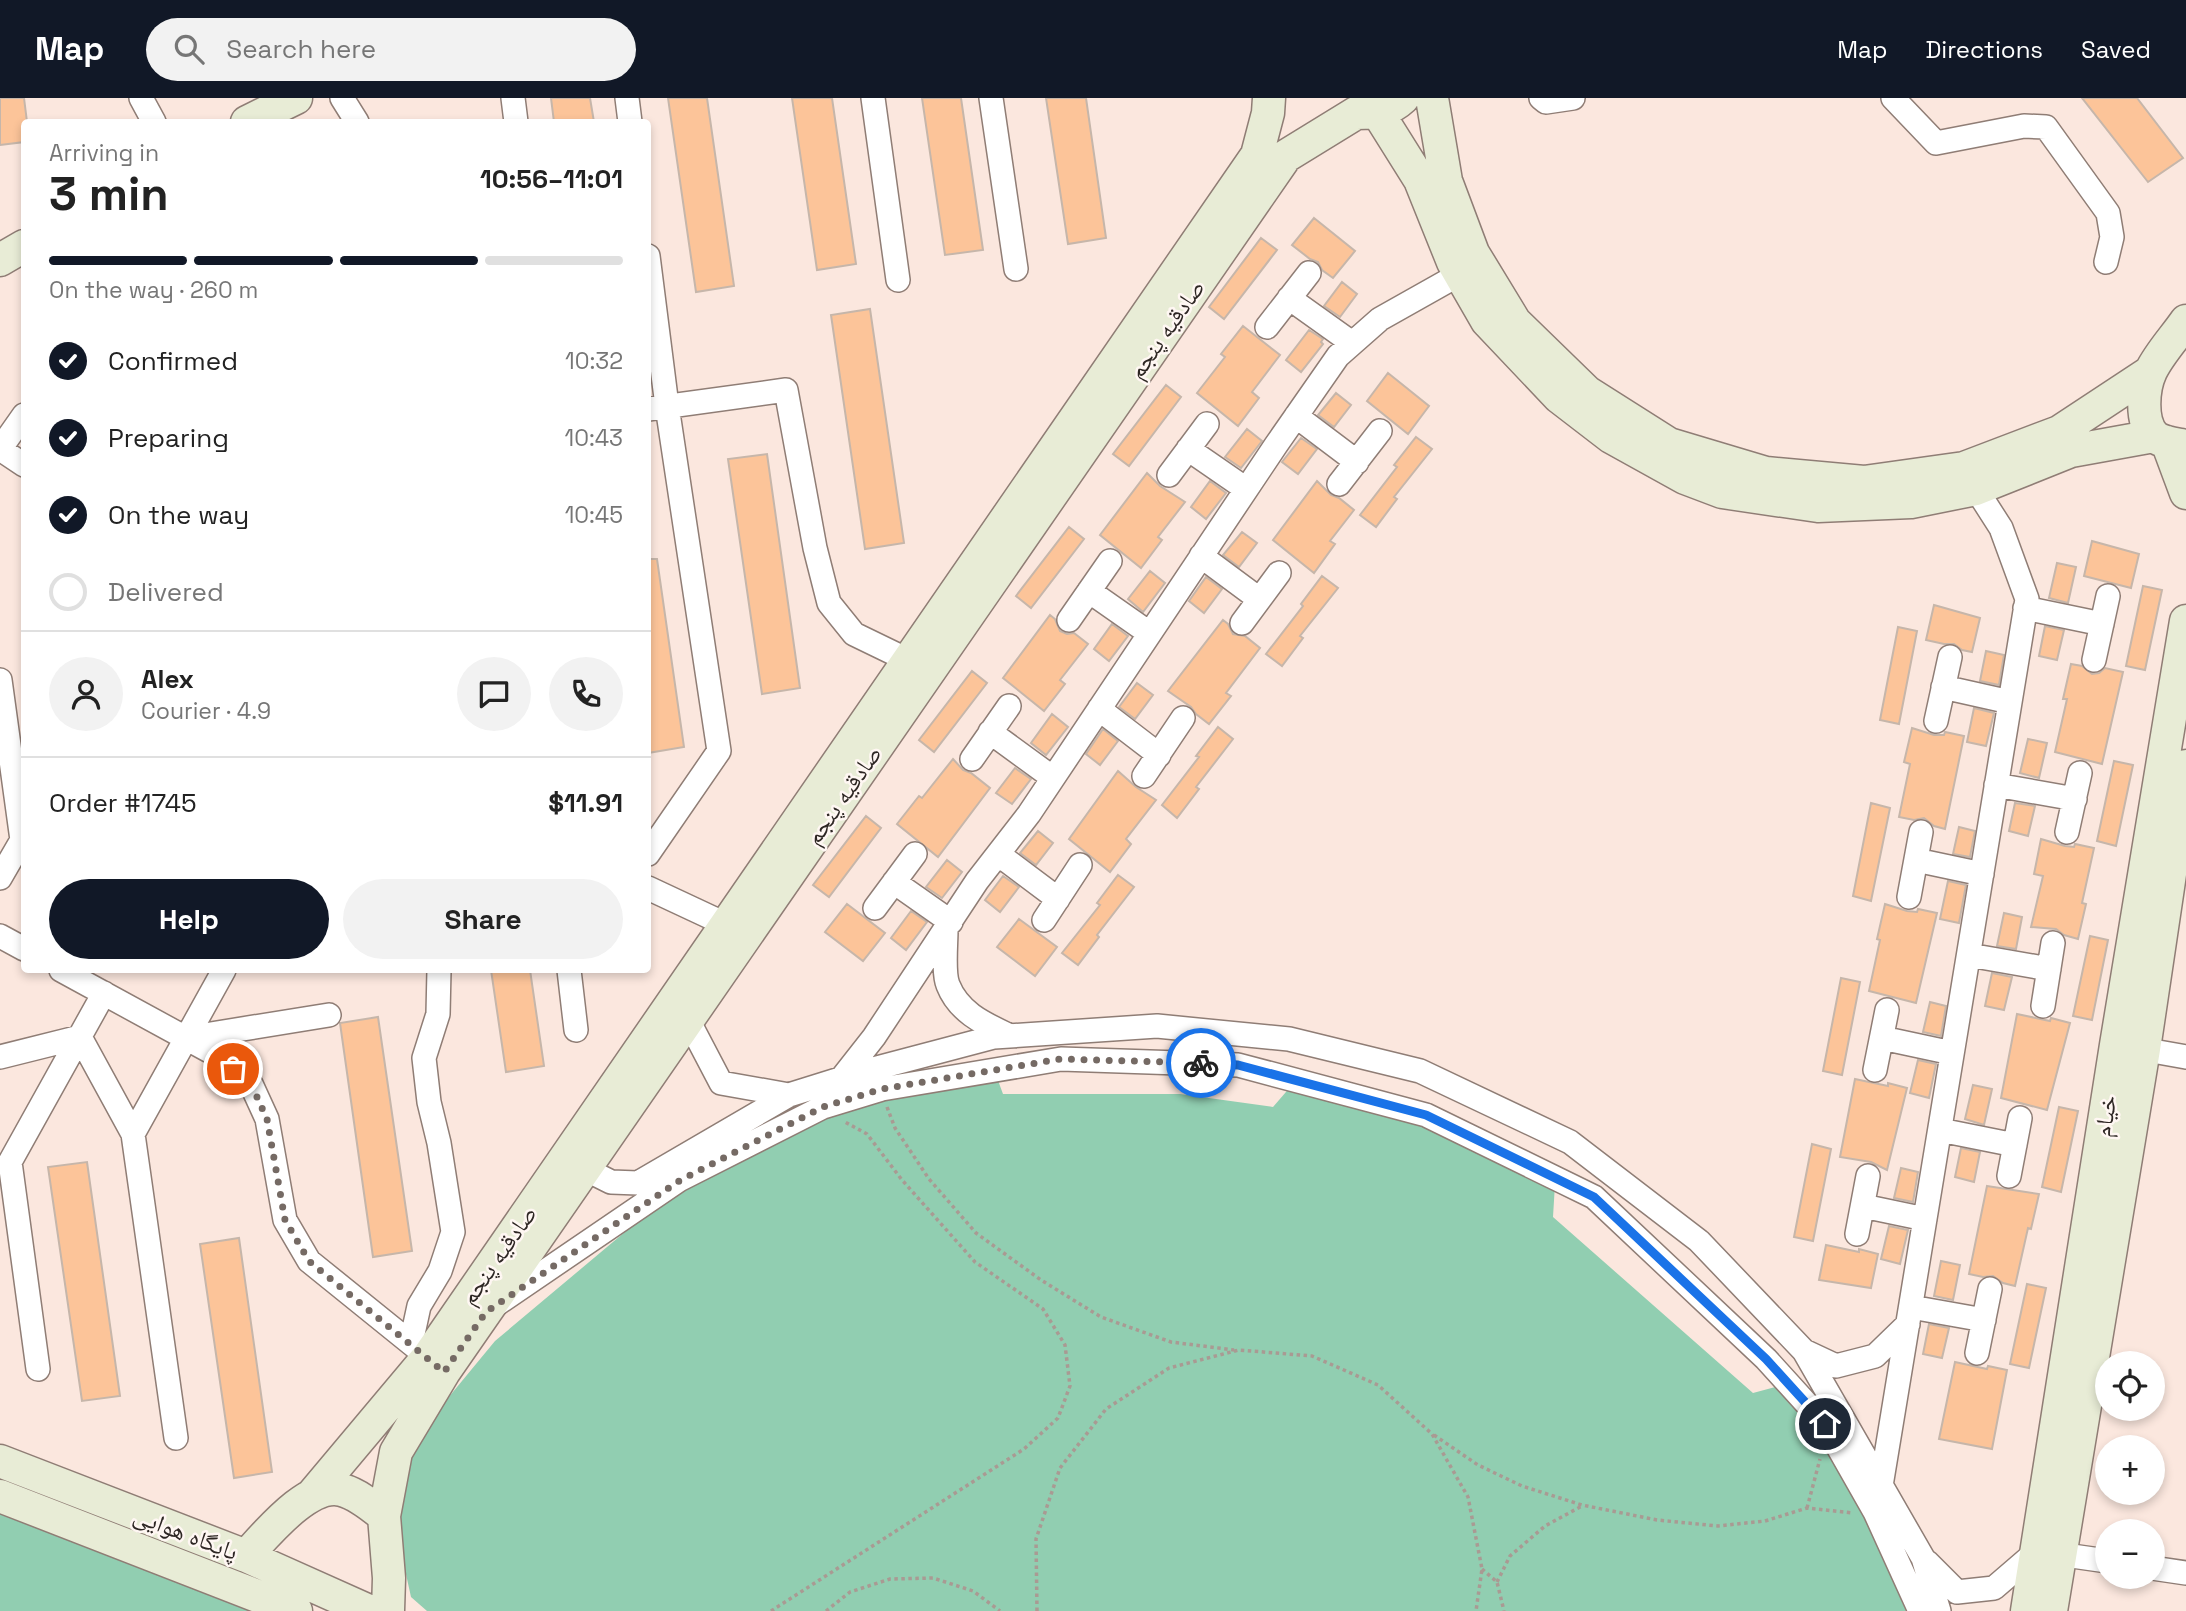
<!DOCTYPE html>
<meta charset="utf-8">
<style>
body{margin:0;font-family:"Space Grotesk","Noto Naskh Arabic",sans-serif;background:#f2f2f2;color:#222;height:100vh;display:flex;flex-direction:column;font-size:26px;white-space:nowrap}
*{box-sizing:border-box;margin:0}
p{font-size:23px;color:#767676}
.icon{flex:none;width:38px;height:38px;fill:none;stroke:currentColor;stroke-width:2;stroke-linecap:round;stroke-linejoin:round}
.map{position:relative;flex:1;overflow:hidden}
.panel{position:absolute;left:21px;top:21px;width:630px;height:854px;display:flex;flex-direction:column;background:#fff;border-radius:7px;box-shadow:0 4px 10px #0003}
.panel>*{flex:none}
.fabs{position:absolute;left:2095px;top:1253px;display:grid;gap:14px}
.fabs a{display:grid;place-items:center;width:70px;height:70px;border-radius:50%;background:#fff;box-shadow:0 4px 10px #0003;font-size:35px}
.pin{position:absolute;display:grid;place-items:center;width:60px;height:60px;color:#fff;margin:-30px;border:4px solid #fff;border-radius:50%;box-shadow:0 2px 7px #0007}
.courier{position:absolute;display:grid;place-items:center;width:70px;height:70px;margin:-35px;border:5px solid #1a73e8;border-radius:50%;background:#fff;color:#222;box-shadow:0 2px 9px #0007}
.overview em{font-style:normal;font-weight:700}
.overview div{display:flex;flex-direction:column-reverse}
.overview{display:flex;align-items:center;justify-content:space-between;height:119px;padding:0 28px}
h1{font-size:46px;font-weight:700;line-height:52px}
.bar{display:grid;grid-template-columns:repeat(4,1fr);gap:10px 7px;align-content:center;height:84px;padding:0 28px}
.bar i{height:9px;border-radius:5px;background:#e0e0e0}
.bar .selected{background:#111827}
.bar p{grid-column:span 4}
.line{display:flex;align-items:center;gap:18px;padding:0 28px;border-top:2px solid #e0e0e0}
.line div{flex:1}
.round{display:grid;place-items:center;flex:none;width:74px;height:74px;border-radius:37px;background:#f2f2f2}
ol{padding:0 28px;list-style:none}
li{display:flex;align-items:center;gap:21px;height:77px}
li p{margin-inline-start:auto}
li .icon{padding:7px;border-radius:50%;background:#111827;color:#fff;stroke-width:4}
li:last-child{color:#767676}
li i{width:38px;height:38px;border:4px solid #e0e0e0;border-radius:50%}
.button{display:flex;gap:14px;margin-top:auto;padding:14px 28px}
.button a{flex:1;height:80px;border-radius:42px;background:#111827;color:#fff;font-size:28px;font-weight:700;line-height:80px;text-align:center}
.button a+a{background:#f2f2f2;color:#222}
header{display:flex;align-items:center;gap:42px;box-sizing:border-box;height:98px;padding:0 35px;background:#111827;color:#fff}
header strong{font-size:33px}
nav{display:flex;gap:38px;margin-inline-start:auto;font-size:24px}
.search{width:490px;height:63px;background:#f2f2f2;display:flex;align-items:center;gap:18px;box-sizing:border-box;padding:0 24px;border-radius:38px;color:#767676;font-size:26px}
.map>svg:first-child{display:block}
</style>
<header>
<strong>Map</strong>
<div class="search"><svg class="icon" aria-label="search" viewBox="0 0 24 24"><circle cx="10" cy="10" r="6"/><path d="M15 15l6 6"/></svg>Search here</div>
<nav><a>Map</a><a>Directions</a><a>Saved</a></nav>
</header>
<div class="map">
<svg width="2186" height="1513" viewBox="0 0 2186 1513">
<rect width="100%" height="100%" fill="#fbe7de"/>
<path fill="#91ceb1" d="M996,977L1003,996H1180L1273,1009L1292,987L1433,1028L1555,1086L1553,1119L1753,1295L1779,1288L1824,1338L1865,1416L1906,1513H427L411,1499L400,1449L393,1401L408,1353L443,1306L495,1243L638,1123L707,1079L824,1013Z
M0,1408L268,1513H0Z"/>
<path fill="#fcc499" stroke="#c6b6aa" stroke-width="2" d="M0,0H24L27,24H24V44L0,47Z
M551,0H590L594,24H554Z
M668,0H707L734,188L696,194Z
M792,0H832L856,166L817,172Z
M922,0H961L983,152L945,157Z
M1046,0H1086L1106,140L1068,146Z
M2082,0H2137L2183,60L2148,84Z
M1314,120L1355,153L1333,180L1322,172L1318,164L1310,161L1292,147Z
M1261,140L1277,152L1224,221L1209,209Z
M1342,184L1357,196L1340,219L1324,208Z
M870,211L904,445L865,451L831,217Z
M1243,228L1280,257L1252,294L1259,300L1238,328L1197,295L1225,259L1221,256Z
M1309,232L1323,241L1321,244L1323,246L1301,274L1286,262Z
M1388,275L1429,308L1408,336L1367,303Z
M1166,287L1181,299L1129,368L1113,356Z
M1336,295L1351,307L1334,329L1318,317Z
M1247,331L1262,343L1241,370L1225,359Z
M1416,339L1432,351L1394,399L1397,401L1376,429L1360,417L1397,369L1394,367Z
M1301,340L1317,351L1298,376L1282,364Z
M767,356L800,590L762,596L728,361Z
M1147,375L1160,388L1185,404L1158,439L1162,442L1141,470L1100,437Z
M1210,383L1226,395L1206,421L1191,409Z
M1317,383L1331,397L1339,400L1354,412L1330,443L1335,446L1314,475L1273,442Z
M1069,429L1084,441L1031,510L1016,498Z
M1242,434L1257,445L1239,469L1223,457Z
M2092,443L2139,456L2131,490L2084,478Z
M648,461H657L684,649L648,655Z
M2057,465L2076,469L2068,505L2049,500Z
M1150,473L1165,485L1143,514L1128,501Z
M1322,478L1338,490L1300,538L1303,540L1282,568L1266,556L1303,508L1301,506Z
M1206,479L1222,491L1204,515L1189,503Z
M2143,488L2162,492L2145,572L2126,568Z
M1934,507L1980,520L1972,554L1962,552L1954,546H1944L1926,542Z
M1050,517L1055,521L1060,533L1067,536L1074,535L1088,546L1060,582L1065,586L1044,613L1003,580Z
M1223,522L1228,526L1233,536L1245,538L1260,550L1226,595L1231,598L1209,626L1196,616L1191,609L1168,593Z
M1112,526L1128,538L1109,563L1094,551Z
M2045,528L2064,532L2057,562L2039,558Z
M1898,529L1917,533L1899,626L1880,622Z
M1986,553L2004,557L1999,587L1980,583Z
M2071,566L2082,568L2092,576L2099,575L2105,570L2123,574L2102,666L2055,654L2067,601H2063Z
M972,573L987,585L934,654L919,642Z
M1137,585L1153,597L1135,621L1119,609Z
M1974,610L1994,615L1986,648L1967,644Z
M1052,616L1068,629L1046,657L1031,645Z
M1218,629L1233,641L1196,689L1199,691L1177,720L1162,707L1199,659L1196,658Z
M1912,630L1934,637H1944L1945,634L1964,638L1945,731L1934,728L1924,720L1914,722L1899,719L1910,666L1904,664Z
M1103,631L1118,643L1100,667L1086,656Z
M2028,641L2047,645L2039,680L2020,675Z
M953,661L963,672L971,675L990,690L938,759L897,726L919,698L922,700Z
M2114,663L2133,667L2116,748L2097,743Z
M1015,670L1031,681L1012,706L996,695Z
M1118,673L1136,689L1156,702L1126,741L1131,746L1110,774L1069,741Z
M1871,705L1890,710L1871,803L1853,798Z
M2015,705L2035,708L2028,738L2009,733Z
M866,718L881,730L829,799L813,787Z
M1959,729L1975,733L1970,759L1953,756Z
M1038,733L1053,745L1036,767L1020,755Z
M2041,741L2065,748L2074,749L2075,746L2094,750L2082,805L2086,806L2078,841L2064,837L2056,831L2031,829L2043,778L2034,776Z
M947,762L962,774L942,800L926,789Z
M1118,777L1134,789L1097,837L1099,839L1078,867L1062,855L1100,807L1097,805Z
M1003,778L1019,789L1000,814L985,802Z
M1948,783L1966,787L1959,825L1940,821Z
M847,806L885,835L863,863L825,834Z
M1885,806L1907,813L1917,814L1918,811L1937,815L1916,905L1869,893L1880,842L1877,841Z
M911,813L927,824L906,852L891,840Z
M2004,815L2022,819L2016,851L1997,848Z
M1019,821L1057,849L1035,878L997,849Z
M2090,838L2108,842L2092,922L2073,918Z
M491,872H530L544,968L506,974Z
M1992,875L2012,879L2004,912L1985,908Z
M1841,880L1860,884L1842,977L1823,973Z
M1930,904L1946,908L1941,938L1923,934Z
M2017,916L2050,923L2051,920L2070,925L2047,1012L2001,1000Z
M378,919L412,1153L373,1159L340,925Z
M1918,962L1936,966L1929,1000L1910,995Z
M1855,981L1888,988V985L1907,990L1887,1072L1871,1064L1840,1059Z
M1973,987L1992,991L1984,1027L1965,1021Z
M2059,1009L2078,1013L2061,1094L2042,1089Z
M1812,1046L1831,1051L1813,1143L1794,1139Z
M1961,1050L1980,1054L1974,1084L1955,1079Z
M87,1064L120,1298L82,1303L48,1069Z
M1901,1070L1918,1074L1913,1104L1894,1100Z
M1987,1088L2039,1096L2031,1131L2028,1130L2015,1188L2003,1185L1993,1178L1983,1179L1969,1176Z
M1889,1128L1908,1132L1900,1166L1881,1161Z
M239,1140L272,1374L234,1380L200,1146Z
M1826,1147L1859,1154V1151L1878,1156L1871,1190L1819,1182Z
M1941,1163L1960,1167L1953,1202L1934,1198Z
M2027,1186L2046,1190L2029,1270L2010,1266Z
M1929,1226L1949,1230L1942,1260L1923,1256Z
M1955,1264L1987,1271L1988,1268L2007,1272L1992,1351L1939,1341Z"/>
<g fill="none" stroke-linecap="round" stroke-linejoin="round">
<defs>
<path id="street" d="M141,0L154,24
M342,0L357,24
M513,0L516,24
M627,0L630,24
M873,0L898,182
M991,0L1016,171
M1541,0L1546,4L1573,0
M1893,0L1936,45L2024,28L2046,29L2108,115L2112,139L2106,164
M648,158L667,308L719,653L648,756
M1289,200L1352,245
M1267,229L1309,175
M648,311L786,292L815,450L829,505L854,536L920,568
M1296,318L1357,364
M0,351L24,317
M0,351L24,367
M1188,351L1246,391
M1169,377L1207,326
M1339,386L1380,333
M1201,458L1259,501
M1089,493L1149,535
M2025,510L2102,526
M1069,522L1110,463
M1242,525L1279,475
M2094,562L2108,498
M0,582L22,742L0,780
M1943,589L2010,604
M1099,611L1159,657
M1936,623L1950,559
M990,634L1053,680
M972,661L1009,608
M1144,678L1183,620
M1996,687L2075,701
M2067,734L2080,675
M998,756L1058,801
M1916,762L1982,776
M894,784L951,824
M648,790L740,833
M1909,799L1921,734
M875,810L915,756
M1044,822L1080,767
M946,832C946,846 943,875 948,887C959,915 985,926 1010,938
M0,838L24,851
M1969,857L2049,871
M61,872L215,956L251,986L267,1021L285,1122L309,1163L439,1268
M569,872L576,932
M2043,908L2053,845
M688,922L721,985L789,997
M186,940L329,917
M1882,940L1952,955
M2130,949L2186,959
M0,959L80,939L133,1036
M1875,972L1887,912
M841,981L874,939L977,783L1029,716L1276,347L1338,258L1380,221L1460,176
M1940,1032L2015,1047
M573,1065L611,1084L638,1085L789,997L869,972L994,939L1157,928L1289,941L1420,973L1570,1044L1699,1143L1804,1253L1923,1460L1939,1513
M2009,1078L2020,1020
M1863,1108L1925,1121
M1857,1136L1868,1078
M497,1206L679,1082L823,1009L882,991L1061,961L1238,967L1426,1017L1594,1099L1766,1261L1825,1326L1875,1414L1920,1513
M1911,1209L1984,1222
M411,1245L419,1208L440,1173L453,1134L439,1045L429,1004L424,960L438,916L439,872
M1804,1253L1836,1268L1875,1258L1908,1226
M1977,1255L1990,1191
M38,1271L10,1064L104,895
M176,1340L133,1036L224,872
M1881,1388L2027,501L2001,430L1976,391
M1927,1464L1957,1494L1994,1490L2037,1453L2107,1463
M2152,1470L2186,1475"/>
<path id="secondary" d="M1432,0L1446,83L1473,155L1515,224L1587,294L1669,346L1766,375L1864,384L1964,370L2059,334L2150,274
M1357,15C1375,15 1389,13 1403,0
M1378,15L1420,82L1453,164L1487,223L1559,299L1611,339L1685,380L1722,394L1818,408L1911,404L1976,391L2071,353L2154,338
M247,24L296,0
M0,162L24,148
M2186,223C2175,239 2159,256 2151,273C2143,290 2140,323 2154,338C2162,345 2177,346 2186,348
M2167,344L2186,395
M0,1363L246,1458L369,1513
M313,1396L428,1259L1257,57L1268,15L1269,0
M0,1398L296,1513
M384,1418L396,1354L444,1274L1286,58L1356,15
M246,1458C266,1437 309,1383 342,1392C357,1396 372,1408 384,1418L389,1480L388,1513
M2027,1513L2116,947L2186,523
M2051,1513L2144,951L2186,668"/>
</defs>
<use href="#street" stroke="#8f7d75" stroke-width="26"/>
<use href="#secondary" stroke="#8f7d75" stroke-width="35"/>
<path stroke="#a99a93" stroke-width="3.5" stroke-dasharray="3.5 3.5" stroke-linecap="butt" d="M887,1009L895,1030L929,1081L976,1135L1041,1182L1101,1219L1171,1244L1234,1252
M1434,1337L1478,1367L1522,1388L1582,1407L1657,1422L1718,1428L1765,1423L1807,1410L1853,1415
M1807,1410L1820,1361
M1482,1471L1497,1484L1504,1513
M1497,1484L1510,1458L1545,1428L1582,1408
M771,1513L1024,1351L1058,1320L1070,1288L1065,1247L1043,1211L975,1164L902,1082L867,1036L845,1024
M826,1513L850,1494L890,1481L933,1480L973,1493L1000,1513
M1037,1513L1036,1441L1060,1370L1106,1311L1169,1270L1239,1252L1312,1258L1378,1287L1432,1336L1468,1399L1482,1471L1476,1513"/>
<use href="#street" stroke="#fff" stroke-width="23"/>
<use href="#secondary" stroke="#e8ecd6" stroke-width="32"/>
</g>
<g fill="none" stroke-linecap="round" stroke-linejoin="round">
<path stroke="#756a64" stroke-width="7" stroke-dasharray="0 12.6" d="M233,971L251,986L267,1021L285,1122L309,1163L444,1274L486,1214L679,1083L823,1009L882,991L1060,961L1201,965"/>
<path stroke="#1a73e8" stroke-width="9" d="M1201,965L1238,967L1426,1017L1594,1099L1766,1261L1825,1326"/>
</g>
<g text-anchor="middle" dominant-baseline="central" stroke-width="5" stroke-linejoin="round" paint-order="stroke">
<g font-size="24" fill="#2d2623" stroke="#fff7f3">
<text transform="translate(1166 231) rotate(-55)">صادقیه پنجم</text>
<text transform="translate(843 697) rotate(-55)">صادقیه پنجم</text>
<text transform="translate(2105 1018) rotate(-81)">خیام</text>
<text transform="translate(498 1157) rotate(-55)">صادقیه پنجم</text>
<text transform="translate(186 1435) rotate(21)">پایگاه هوایی</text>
</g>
</g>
</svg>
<div class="fabs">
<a><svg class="icon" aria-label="locate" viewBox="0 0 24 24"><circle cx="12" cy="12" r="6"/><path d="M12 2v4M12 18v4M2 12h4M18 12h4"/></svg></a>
<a>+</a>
<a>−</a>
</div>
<div class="pin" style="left:233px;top:971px;background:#ea580c"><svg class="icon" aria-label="bag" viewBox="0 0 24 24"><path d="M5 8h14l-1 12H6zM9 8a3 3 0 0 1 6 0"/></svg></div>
<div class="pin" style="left:1825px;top:1326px;background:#1f2937"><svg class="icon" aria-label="home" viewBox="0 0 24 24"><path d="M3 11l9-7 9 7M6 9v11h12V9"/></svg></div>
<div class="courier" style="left:1201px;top:965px"><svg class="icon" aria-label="bike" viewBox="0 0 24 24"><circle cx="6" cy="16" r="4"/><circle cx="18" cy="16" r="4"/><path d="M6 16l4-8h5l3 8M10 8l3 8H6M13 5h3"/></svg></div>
<section class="panel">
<div class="overview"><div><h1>3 min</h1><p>Arriving in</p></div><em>10:56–11:01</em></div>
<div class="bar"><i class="selected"></i><i class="selected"></i><i class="selected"></i><i></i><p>On the way · 260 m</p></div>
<ol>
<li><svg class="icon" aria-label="check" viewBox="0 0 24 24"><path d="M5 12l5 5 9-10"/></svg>Confirmed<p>10:32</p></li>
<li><svg class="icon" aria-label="check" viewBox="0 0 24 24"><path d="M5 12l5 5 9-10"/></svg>Preparing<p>10:43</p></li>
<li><svg class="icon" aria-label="check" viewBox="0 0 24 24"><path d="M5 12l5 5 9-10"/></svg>On the way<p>10:45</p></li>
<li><i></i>Delivered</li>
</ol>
<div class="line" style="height:126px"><a class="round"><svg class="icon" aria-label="person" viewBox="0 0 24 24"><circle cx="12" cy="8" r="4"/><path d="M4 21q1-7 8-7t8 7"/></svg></a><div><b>Alex</b><p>Courier · 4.9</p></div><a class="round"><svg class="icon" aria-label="chat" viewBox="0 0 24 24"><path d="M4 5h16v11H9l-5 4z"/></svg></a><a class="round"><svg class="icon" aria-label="phone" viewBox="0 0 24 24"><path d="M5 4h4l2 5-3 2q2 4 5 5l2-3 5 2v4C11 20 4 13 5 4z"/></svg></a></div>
<div class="line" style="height:91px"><div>Order #1745</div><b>$11.91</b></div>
<div class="button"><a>Help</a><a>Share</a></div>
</section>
</div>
